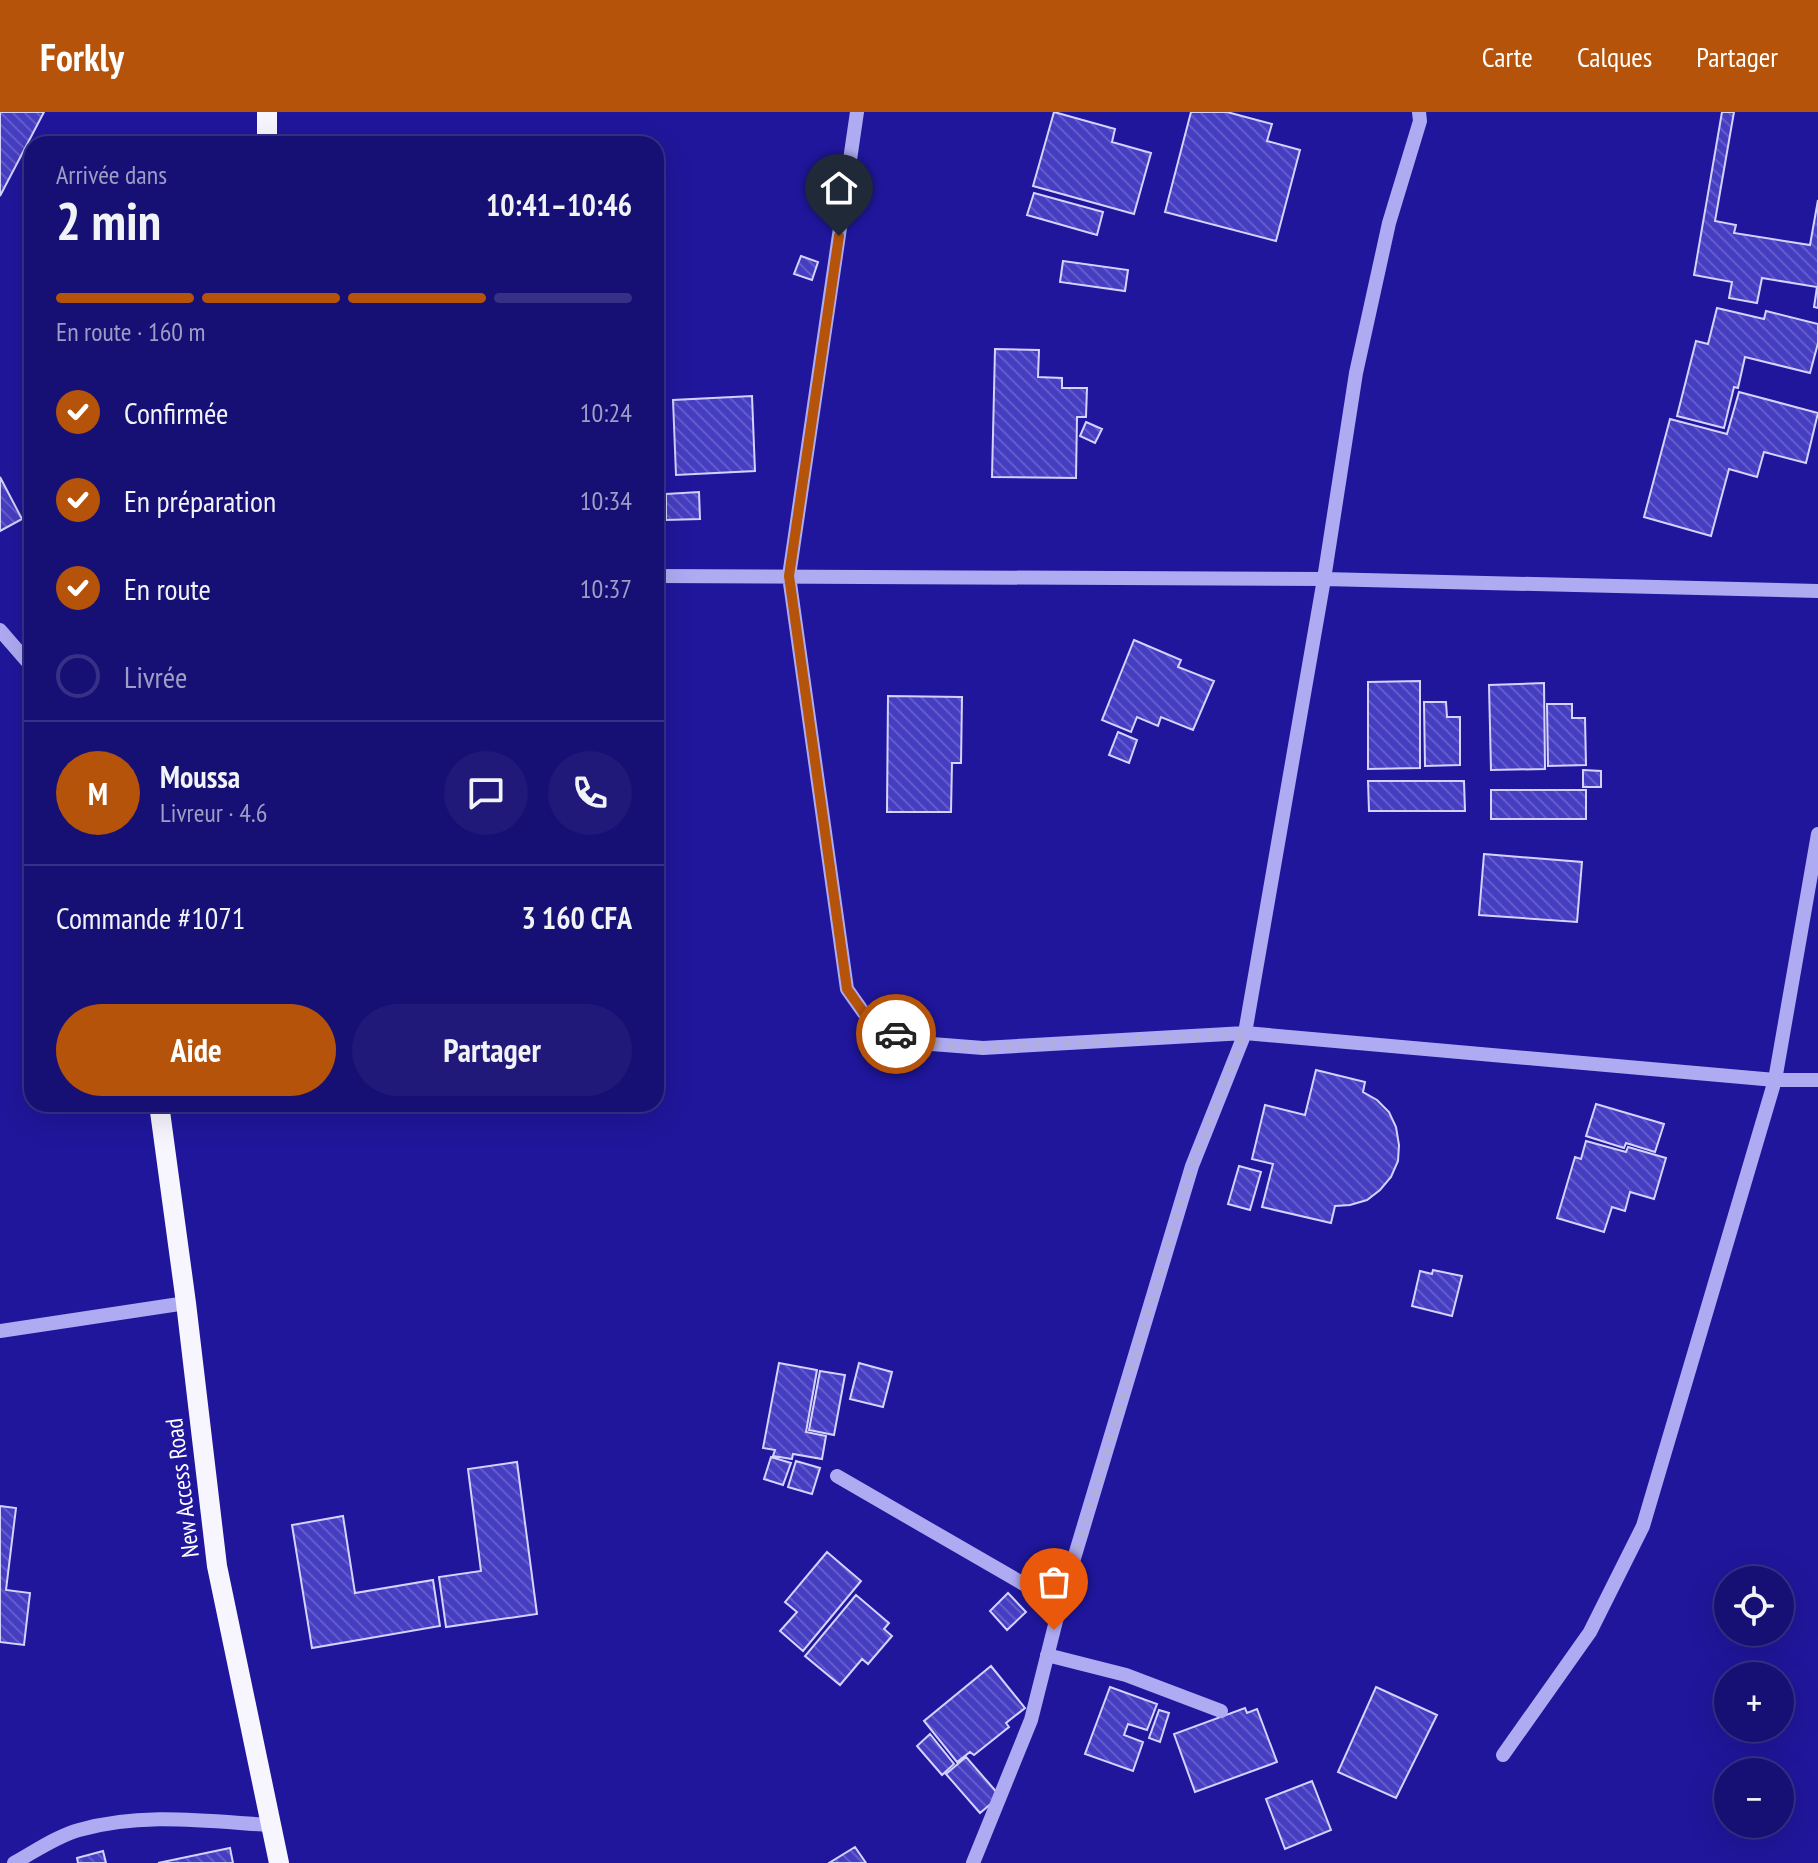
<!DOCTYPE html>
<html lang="fr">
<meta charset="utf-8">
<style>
body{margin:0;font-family:"PT Sans Narrow",sans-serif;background:#201979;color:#f1f3f6;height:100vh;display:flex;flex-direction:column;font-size:30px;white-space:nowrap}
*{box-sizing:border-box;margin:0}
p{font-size:26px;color:#9e9dc5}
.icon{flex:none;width:44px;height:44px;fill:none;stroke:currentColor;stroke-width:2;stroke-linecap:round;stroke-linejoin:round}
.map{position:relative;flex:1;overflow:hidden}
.sheet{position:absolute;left:24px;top:24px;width:640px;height:976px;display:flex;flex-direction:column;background:#171074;border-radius:24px;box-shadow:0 8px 32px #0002,0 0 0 2px #363086}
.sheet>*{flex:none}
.tools{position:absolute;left:1714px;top:1454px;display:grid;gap:16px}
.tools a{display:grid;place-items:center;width:80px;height:80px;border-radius:50%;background:#171074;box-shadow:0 8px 32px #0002,0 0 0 2px #363086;font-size:40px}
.pin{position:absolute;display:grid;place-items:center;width:68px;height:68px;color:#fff;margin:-82px -34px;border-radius:50% 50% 50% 0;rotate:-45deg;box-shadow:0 0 8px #0007}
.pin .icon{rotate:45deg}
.courier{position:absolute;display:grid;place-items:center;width:80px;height:80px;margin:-40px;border:6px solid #b45309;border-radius:50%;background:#fff;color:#222;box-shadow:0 2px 10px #0007}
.headline em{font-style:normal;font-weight:800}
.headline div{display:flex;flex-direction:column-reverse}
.headline{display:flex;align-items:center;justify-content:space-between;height:136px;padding:0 32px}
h1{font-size:52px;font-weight:800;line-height:60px}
.bar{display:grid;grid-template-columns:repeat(4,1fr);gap:12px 8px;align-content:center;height:96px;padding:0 32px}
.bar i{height:10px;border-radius:6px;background:#363086}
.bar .selected{background:#b45309}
.bar p{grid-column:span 4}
.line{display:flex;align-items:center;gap:20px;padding:0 32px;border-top:2px solid #363086}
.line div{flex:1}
.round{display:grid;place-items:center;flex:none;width:84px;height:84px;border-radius:42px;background:#201979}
ol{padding:0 32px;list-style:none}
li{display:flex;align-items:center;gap:24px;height:88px}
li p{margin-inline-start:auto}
li .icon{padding:8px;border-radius:50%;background:#b45309;color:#fff;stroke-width:4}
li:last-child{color:#9e9dc5}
li i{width:44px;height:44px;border:4px solid #363086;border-radius:50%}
.button{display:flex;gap:16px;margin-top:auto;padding:16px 32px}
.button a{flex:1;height:92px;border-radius:48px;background:#b45309;color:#fff;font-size:32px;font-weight:800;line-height:92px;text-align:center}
.button a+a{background:#201979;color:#f1f3f6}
header{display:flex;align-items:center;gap:48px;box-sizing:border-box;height:112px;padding:0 40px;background:#b45309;color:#fff}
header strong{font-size:38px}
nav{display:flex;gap:44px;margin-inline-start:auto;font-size:28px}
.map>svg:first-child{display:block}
</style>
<header>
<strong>Forkly</strong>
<nav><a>Carte</a><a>Calques</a><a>Partager</a></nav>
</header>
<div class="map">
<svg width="1818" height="1751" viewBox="0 0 1818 1751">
<defs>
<pattern id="building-back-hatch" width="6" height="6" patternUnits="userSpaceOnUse" patternTransform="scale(2)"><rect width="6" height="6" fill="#463ec1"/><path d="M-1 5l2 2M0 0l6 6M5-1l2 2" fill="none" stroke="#625bca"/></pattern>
</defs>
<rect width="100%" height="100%" fill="#1f169b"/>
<path fill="url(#building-back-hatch)" stroke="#d5d2fd" stroke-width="2" d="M0,0H44L0,84Z
M1054,0L1115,17L1112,30L1151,41L1134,102L1033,74Z
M1191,0H1227L1272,12L1267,29L1300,38L1276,129L1165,100Z
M1722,0H1734L1715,109L1736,113L1734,121L1810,133L1818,88V196L1814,195L1817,175L1762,166L1757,191L1729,186L1732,170L1694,163Z
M1034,81L1103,100L1097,123L1027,103Z
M801,144L818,150L812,168L794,162Z
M1063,149L1128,158L1125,179L1060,170Z
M1717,196L1764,207L1766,199L1818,212V231L1810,261L1745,245L1738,276L1734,275L1724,316L1677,304L1696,229L1708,232Z
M995,237L1039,238L1038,265L1062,266V276H1087L1086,305H1077L1076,366L992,365Z
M1739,280L1818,301L1806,351L1764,340L1757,365L1729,357L1711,424L1644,405L1670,307L1727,322Z
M752,284L755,359L676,363L673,288Z
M1086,310L1102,317L1095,331L1080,324Z
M0,365L22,407L0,419Z
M699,380L700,407L666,408V382Z
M1134,528L1181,548L1178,555L1214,569L1193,618L1161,605L1158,614L1137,605L1131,620L1102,608Z
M1420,569V656L1368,657V570Z
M1544,571L1545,657L1491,658L1489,573Z
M888,584L962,585L961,651H952L951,700H887Z
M1424,590H1446L1447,605H1460V653L1425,654Z
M1547,592H1572V606H1585L1586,653L1548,654Z
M1118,620L1137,628L1129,651L1109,643Z
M1583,658L1601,659V675H1583Z
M1368,669H1464L1465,699H1369Z
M1491,678H1586V707H1491Z
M1484,742L1582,750L1577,810L1479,803Z
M1316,958L1365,970L1363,980L1377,988L1389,1000L1396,1015L1399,1033L1398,1049L1391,1065L1380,1078L1367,1088L1350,1093L1335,1094L1331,1111L1262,1095L1273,1052L1252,1047L1265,993L1305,1003Z
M1596,992L1664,1012L1655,1040L1626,1031L1624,1036L1586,1024Z
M1586,1029L1626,1040L1628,1035L1666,1046L1654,1087L1630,1080L1625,1099L1612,1095L1604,1120L1557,1106L1575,1045L1581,1047Z
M1239,1054L1261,1060L1250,1098L1228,1092Z
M1433,1158L1462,1164L1452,1204L1412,1194L1420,1159L1432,1162Z
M779,1251L817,1258L806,1320L826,1324L822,1347L793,1342L792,1347L773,1344L775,1338L763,1336Z
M859,1251L892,1260L883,1295L850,1287Z
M820,1259L845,1263L834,1323L809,1318Z
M771,1345L791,1351L783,1373L764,1367Z
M796,1349L820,1356L812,1382L788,1375Z
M517,1350L537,1502L446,1515L439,1465L481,1459L468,1357Z
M0,1394L16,1396L6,1478L30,1481L24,1533L0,1530Z
M343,1404L355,1481L433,1468L440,1514L312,1536L292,1413Z
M827,1440L861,1469L803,1539L780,1519L797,1500L785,1490Z
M1008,1481L1026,1500L1007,1518L990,1499Z
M856,1483L889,1511L884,1517L892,1524L868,1552L862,1547L840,1573L805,1544Z
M991,1554L1025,1596L1006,1611L1009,1615L974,1643L970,1640L957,1650L924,1609Z
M1110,1575L1157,1592L1147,1618L1128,1612L1124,1623L1143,1630L1133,1659L1085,1642Z
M1376,1575L1437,1603L1396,1686L1338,1660Z
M1245,1596L1247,1601L1257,1597L1277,1650L1195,1680L1174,1622Z
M1159,1598L1169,1601L1160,1630L1149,1626Z
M930,1622L954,1652L942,1663L917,1634Z
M966,1645L1000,1684L980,1701L946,1662Z
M1312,1669L1331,1718L1285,1737L1266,1687Z
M855,1735L866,1751H829Z
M230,1736L233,1751H158Z
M103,1739L106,1751H78L77,1746Z"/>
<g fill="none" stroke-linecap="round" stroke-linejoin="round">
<path stroke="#aeabf2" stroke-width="14" d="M857,0L789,464L847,877L871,911L919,931L983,936L1245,921L1775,968H1818
M656,464L1324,467L1818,479
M0,518L32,555
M0,1219L186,1191
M837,1364L1060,1493
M1047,1543L1126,1563L1221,1599
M1503,1643L1590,1520L1643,1414L1775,968L1818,722
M14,1751C34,1740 57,1724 79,1718C141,1700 206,1709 269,1713
M973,1751L1031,1608L1060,1493L1192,1054L1245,921L1324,467L1356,261L1389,111L1420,9L1419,0"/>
<path stroke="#f7f6ff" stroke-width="20" d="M267,32V0
M159,992L186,1191L217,1454L279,1751"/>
</g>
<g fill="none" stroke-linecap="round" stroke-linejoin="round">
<path stroke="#b1addc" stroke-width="8" stroke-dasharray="0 14.4" d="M896,922L919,931L983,936L1245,921L1192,1054L1054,1518"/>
<path stroke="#b45309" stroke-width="10" d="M839,124L789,464L847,877L871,911L896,922"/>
</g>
<g text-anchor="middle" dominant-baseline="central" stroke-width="6" stroke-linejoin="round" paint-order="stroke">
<g font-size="24" fill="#fff" stroke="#1f169b">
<text transform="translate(182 1376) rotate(-97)">New Access Road</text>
</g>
</g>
</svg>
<div class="tools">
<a><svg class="icon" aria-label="locate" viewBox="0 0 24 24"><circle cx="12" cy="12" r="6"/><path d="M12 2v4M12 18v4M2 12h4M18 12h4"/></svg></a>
<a>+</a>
<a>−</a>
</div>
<div class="pin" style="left:1054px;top:1518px;background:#ea580c"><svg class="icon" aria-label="bag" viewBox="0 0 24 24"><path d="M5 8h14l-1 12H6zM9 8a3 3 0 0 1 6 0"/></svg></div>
<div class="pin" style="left:839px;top:124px;background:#1f2937"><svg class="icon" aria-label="home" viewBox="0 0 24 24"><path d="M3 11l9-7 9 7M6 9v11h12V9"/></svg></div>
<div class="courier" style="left:896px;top:922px"><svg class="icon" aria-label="car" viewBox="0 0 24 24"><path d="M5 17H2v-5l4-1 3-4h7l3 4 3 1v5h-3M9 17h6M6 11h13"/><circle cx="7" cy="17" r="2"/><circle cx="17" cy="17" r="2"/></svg></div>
<section class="sheet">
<div class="headline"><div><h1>2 min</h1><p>Arrivée dans</p></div><em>10:41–10:46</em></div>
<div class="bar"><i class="selected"></i><i class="selected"></i><i class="selected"></i><i></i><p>En route · 160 m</p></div>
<ol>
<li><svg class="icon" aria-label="check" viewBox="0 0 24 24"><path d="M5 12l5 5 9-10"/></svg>Confirmée<p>10:24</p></li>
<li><svg class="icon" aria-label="check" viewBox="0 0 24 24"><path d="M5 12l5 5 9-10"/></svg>En préparation<p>10:34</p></li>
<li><svg class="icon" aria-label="check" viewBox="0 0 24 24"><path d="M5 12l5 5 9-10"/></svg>En route<p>10:37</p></li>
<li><i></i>Livrée</li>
</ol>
<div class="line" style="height:144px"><b class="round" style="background:#b45309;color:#fff">M</b><div><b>Moussa</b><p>Livreur · 4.6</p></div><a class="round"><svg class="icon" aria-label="chat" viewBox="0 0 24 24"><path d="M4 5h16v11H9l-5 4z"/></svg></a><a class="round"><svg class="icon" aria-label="phone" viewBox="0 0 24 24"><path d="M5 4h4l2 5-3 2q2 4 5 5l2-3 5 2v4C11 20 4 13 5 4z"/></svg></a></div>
<div class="line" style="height:104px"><div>Commande #1071</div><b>3 160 CFA</b></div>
<div class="button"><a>Aide</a><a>Partager</a></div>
</section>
</div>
